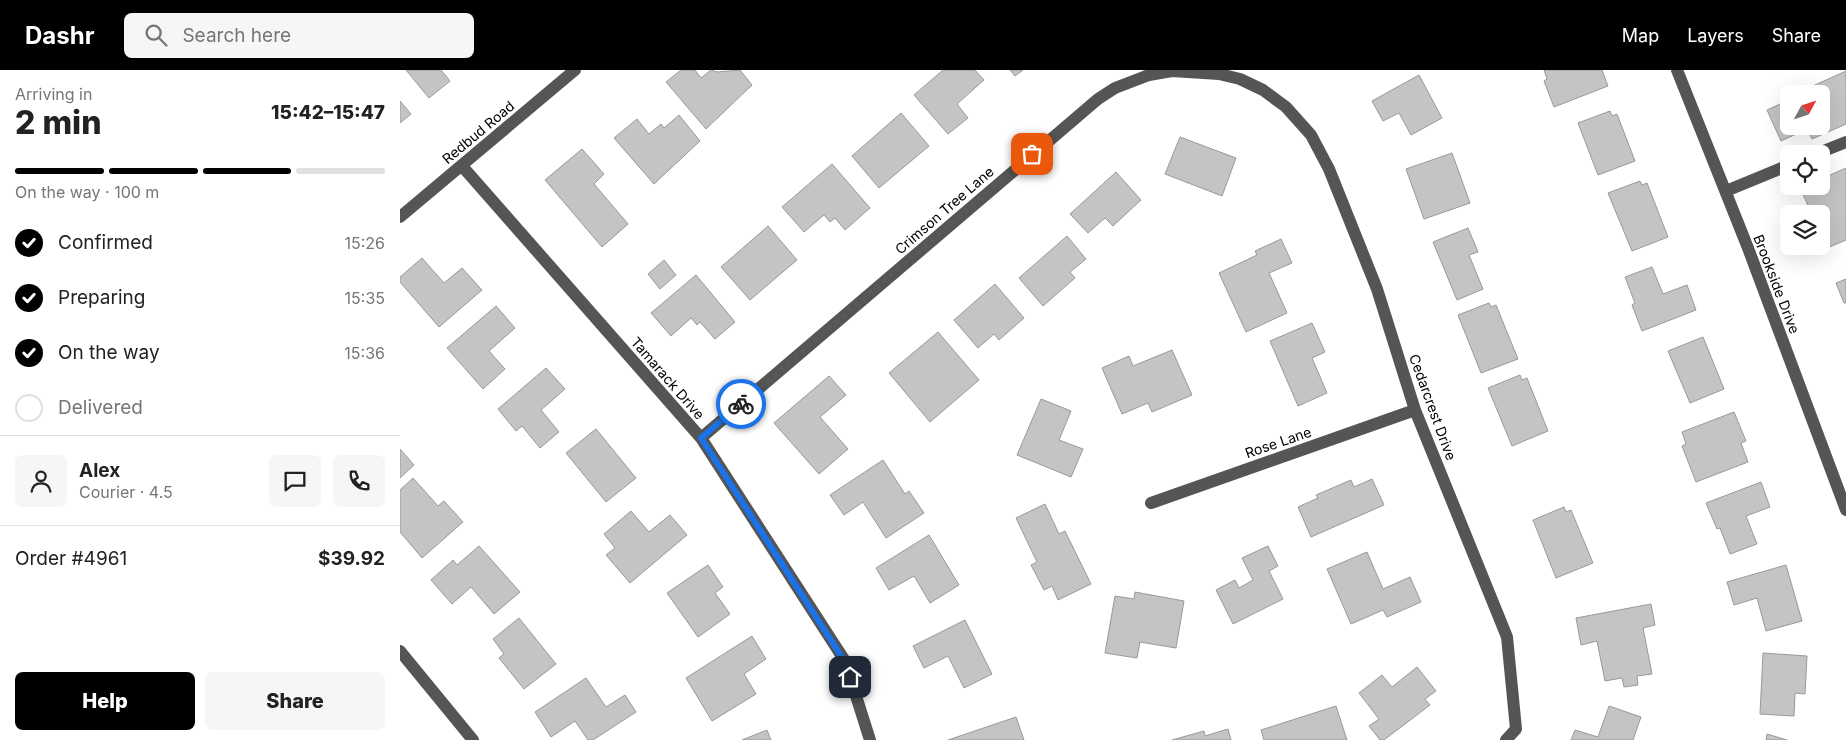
<!DOCTYPE html>
<meta charset="utf-8">
<style>
body{margin:0;font-family:Inter,sans-serif;background:#f6f6f6;color:#222;height:100vh;display:flex;flex-direction:column;font-size:19px;white-space:nowrap}
*{box-sizing:border-box;margin:0}
p{font-size:16px;color:#767676}
.icon{flex:none;width:28px;height:28px;fill:none;stroke:currentColor;stroke-width:2;stroke-linecap:round;stroke-linejoin:round}
.map{position:relative;flex:1;overflow:hidden}
.details{display:flex;flex-direction:column;background:#fff;width:400px}
.details>*{flex:none}
.needle{width:32px;rotate:50deg}
.fabs{position:absolute;left:1380px;top:15px;display:grid;gap:10px}
.fabs a{display:grid;place-items:center;width:50px;height:50px;border-radius:8px;background:#fff;box-shadow:0 5px 20px #0002;font-size:25px}
.pin{position:absolute;display:grid;place-items:center;width:42px;height:42px;color:#fff;margin:-21px;border-radius:10px;box-shadow:0 2px 8px #0006}
.courier{position:absolute;display:grid;place-items:center;width:50px;height:50px;margin:-25px;border:4px solid #1a73e8;border-radius:50%;background:#fff;color:#222;box-shadow:0 1px 6px #0007}
.overview em{font-style:normal;font-weight:800}
.overview div{display:flex;flex-direction:column-reverse}
.overview{display:flex;align-items:center;justify-content:space-between;height:85px;padding:0 15px}
h1{font-size:32px;font-weight:800;line-height:38px}
.bar{display:grid;grid-template-columns:repeat(4,1fr);gap:8px 5px;align-content:center;height:60px;padding:0 15px}
.bar i{height:6px;border-radius:4px;background:#e0e0e0}
.bar .selected{background:#000}
.bar p{grid-column:span 4}
.line{display:flex;align-items:center;gap:12px;padding:0 15px;border-top:1px solid #e0e0e0}
.line div{flex:1}
.round{display:grid;place-items:center;flex:none;width:52px;height:52px;border-radius:8px;background:#f6f6f6}
ol{padding:0 15px;list-style:none}
li{display:flex;align-items:center;gap:15px;height:55px}
li p{margin-inline-start:auto}
li .icon{padding:5px;border-radius:50%;background:#000;color:#fff;stroke-width:4}
li:last-child{color:#767676}
li i{width:28px;height:28px;border:2px solid #e0e0e0;border-radius:50%}
.button{display:flex;gap:10px;margin-top:auto;padding:10px 15px}
.button a{flex:1;height:58px;border-radius:8px;background:#000;color:#fff;font-size:20px;font-weight:800;line-height:58px;text-align:center}
.button a+a{background:#f6f6f6;color:#222}
header{display:flex;align-items:center;gap:30px;box-sizing:border-box;height:70px;padding:0 25px;background:#000;color:#fff}
header strong{font-size:24px}
nav{display:flex;gap:28px;margin-inline-start:auto;font-size:18px}
.search{width:350px;height:45px;background:#f6f6f6;display:flex;align-items:center;gap:12px;box-sizing:border-box;padding:0 18px;border-radius:8px;color:#767676;font-size:19px}
main{display:flex;flex:1;min-height:0}
.map>svg:first-child{display:block}
</style>
<header>
<strong>Dashr</strong>
<div class="search"><svg class="icon" aria-label="search" viewBox="0 0 24 24"><circle cx="10" cy="10" r="6"/><path d="M15 15l6 6"/></svg>Search here</div>
<nav><a>Map</a><a>Layers</a><a>Share</a></nav>
</header>
<main>
<section class="details">
<div class="overview"><div><h1>2 min</h1><p>Arriving in</p></div><em>15:42–15:47</em></div>
<div class="bar"><i class="selected"></i><i class="selected"></i><i class="selected"></i><i></i><p>On the way · 100 m</p></div>
<ol>
<li><svg class="icon" aria-label="check" viewBox="0 0 24 24"><path d="M5 12l5 5 9-10"/></svg>Confirmed<p>15:26</p></li>
<li><svg class="icon" aria-label="check" viewBox="0 0 24 24"><path d="M5 12l5 5 9-10"/></svg>Preparing<p>15:35</p></li>
<li><svg class="icon" aria-label="check" viewBox="0 0 24 24"><path d="M5 12l5 5 9-10"/></svg>On the way<p>15:36</p></li>
<li><i></i>Delivered</li>
</ol>
<div class="line" style="height:90px"><a class="round"><svg class="icon" aria-label="person" viewBox="0 0 24 24"><circle cx="12" cy="8" r="4"/><path d="M4 21q1-7 8-7t8 7"/></svg></a><div><b>Alex</b><p>Courier · 4.5</p></div><a class="round"><svg class="icon" aria-label="chat" viewBox="0 0 24 24"><path d="M4 5h16v11H9l-5 4z"/></svg></a><a class="round"><svg class="icon" aria-label="phone" viewBox="0 0 24 24"><path d="M5 4h4l2 5-3 2q2 4 5 5l2-3 5 2v4C11 20 4 13 5 4z"/></svg></a></div>
<div class="line" style="height:65px"><div>Order #4961</div><b>$39.92</b></div>
<div class="button"><a>Help</a><a>Share</a></div>
</section>
<div class="map">
<svg width="1446" height="670" viewBox="0 0 1446 670">
<rect width="100%" height="100%" fill="#fff"/>
<path fill="#c4c4c4" stroke="#999" d="M6,0H41L50,11L29,28Z
M281,0H295L301,8L311,0L317,2L340,0L352,15L306,59L266,12Z
M543,0H575L584,10L557,34L568,48L548,64L514,25Z
M610,0H623L615,6Z
M1144,0H1202L1208,16L1154,37L1144,11L1147,9Z
M1446,1V54L1412,69L1407,59L1381,71L1367,40L1389,30V56H1421V24H1395Z
M1019,5L1042,48L1011,65L999,43L983,51L972,31Z
M0,31L11,44L0,53Z
M1210,41L1212,46L1217,44L1235,91L1198,105L1178,53Z
M501,43L529,76L479,118L452,86Z
M279,45L300,71L254,114L214,68L237,49L249,64L261,54L264,58Z
M780,67L836,88L822,126L765,104Z
M182,79L204,104L194,114L228,154L202,177L145,110Z
M1052,83L1070,133L1024,149L1006,99Z
M432,94L470,138L445,160L435,148L430,152L424,145L404,162L382,137Z
M1446,98V170L1427,178L1421,166V144H1412L1400,118L1421,116V109Z
M716,102L741,130L713,156L705,148L688,163L670,144Z
M1240,111L1242,115L1247,113L1268,167L1232,181L1208,123Z
M368,156L397,190L350,230L321,197Z
M1068,158L1078,182L1069,185L1083,219L1057,230L1033,172Z
M667,166L686,189L670,202L675,208L643,236L619,208Z
M881,169L892,193L869,203L887,243L846,262L819,203L857,185L855,181Z
M22,188L44,213L62,198L82,220L39,257L0,212V207Z
M264,190L276,205L260,219L248,204Z
M1252,197L1263,224L1287,215L1296,240L1242,261L1232,235L1235,233L1225,207Z
M296,205L335,252L315,269L300,252L297,255L291,248L271,266L251,243Z
M1446,209V233H1444L1436,213Z
M595,214L624,248L599,270L594,264L578,278L554,250Z
M1089,233L1091,237L1096,235L1118,289L1081,303L1058,245Z
M96,236L115,258L89,281L105,299L83,319L47,278Z
M912,253L925,282L912,288L927,323L898,336L870,271Z
M538,262L579,310L530,352L489,303Z
M1303,267L1324,319L1290,333L1268,281Z
M772,280L792,325L752,342L748,333L722,344L702,298L729,286L733,296Z
M146,298L165,319L141,340L159,362L140,378L122,356L116,361L98,339Z
M1120,305L1122,310L1127,308L1148,361L1112,376L1088,318Z
M429,306L446,325L420,347L448,379L419,404L374,353Z
M641,329L671,341L659,370L683,379L671,407L617,385Z
M1334,342L1346,371L1341,373L1348,392L1296,412L1282,376L1286,374L1282,362Z
M196,359L236,408L206,432L166,383Z
M0,379L14,395L0,408Z
M483,390L505,424L509,421L524,443L486,468L463,432L444,445L430,425Z
M13,408L38,436L44,431L63,452L22,488L0,462V420Z
M972,409L984,435L911,467L898,437L918,428L916,425L951,410L954,417Z
M1361,412L1370,437L1346,446L1357,474L1330,484L1320,458L1317,459L1306,433Z
M645,434L659,464L665,461L691,514L658,530L652,516L644,520L631,495L637,492L616,448Z
M1164,437L1166,442L1171,440L1193,493L1156,508L1133,450Z
M231,441L249,462L270,445L287,465L230,513L206,485L215,478L204,464Z
M529,465L559,515L530,533L514,506L489,520L476,498Z
M79,476L120,522L94,544L71,517L52,534L31,510L53,490L57,495Z
M868,476L878,496L869,501L883,529L833,554L816,520L835,510L839,518L853,510L842,488Z
M967,482L983,519L1010,507L1021,532L987,547L983,540L951,554L927,499Z
M308,495L323,517L315,523L330,544L298,567L267,523Z
M1386,495L1402,551L1366,561L1357,528L1334,535L1327,512Z
M735,522L784,531L776,578L740,572L737,588L705,583L715,526L734,529Z
M1251,534L1255,555L1243,558L1252,604L1237,606L1238,615L1224,617L1222,608L1205,611L1197,571L1181,575L1176,548Z
M119,548L156,594L124,619L99,588L104,584L93,569Z
M565,550L592,604L564,618L548,586L524,598L513,576Z
M352,566L366,589L344,604L356,624L312,651L286,608Z
M1363,583L1407,586L1405,624L1395,623L1394,646L1360,644Z
M1017,597L1036,621L1025,629L1030,635L984,670H980L969,656L979,649L959,623L982,605L992,617Z
M186,608L206,637L225,625L236,642L193,670H188L175,651L151,667L135,642Z
M936,636L947,670H864L861,660Z
M1209,636L1241,647L1233,670H1171L1175,660L1198,667Z
M616,647L624,670H548Z
M828,659L831,670H772L804,661L805,666Z
M367,660L371,670H342Z
M1367,664L1387,670H1366Z"/>
<g fill="none" stroke-linecap="round" stroke-linejoin="round">
<path stroke="#555" stroke-width="12" d="M1277,0L1348,178L1446,440
M1416,84L1446,72
M62,96L301,368L445,591L470,670
M1326,121L1389,95
M0,147L175,0
M301,368L698,29L715,18L749,5L772,1L819,4L840,9L863,20L886,37L911,65L929,99L977,219L1015,340L1107,567L1116,659L1106,670
M751,433L1015,340
M0,581L73,670"/>
</g>
<g fill="none" stroke-linecap="round" stroke-linejoin="round">
<path stroke="#595959" stroke-width="5" stroke-dasharray="0 9" d="M341,334L632,84"/>
<path stroke="#1a73e8" stroke-width="6" d="M341,334L301,368L445,592L450,607"/>
</g>
<g text-anchor="middle" dominant-baseline="central" stroke-width="5" stroke-linejoin="round" paint-order="stroke">
<g font-size="14" fill="#000" stroke="#fff">
<text transform="translate(78 62) rotate(-40)">Redbud Road</text>
<text transform="translate(544 140) rotate(-41)">Crimson Tree Lane</text>
<text transform="translate(1377 214) rotate(69)">Brookside Drive</text>
<text transform="translate(268 308) rotate(49)">Tamarack Drive</text>
<text transform="translate(1033 337) rotate(70)">Cedarcrest Drive</text>
<text transform="translate(878 372) rotate(-19)">Rose Lane</text>
</g>
</g>
</svg>
<div class="fabs">
<a><svg class="needle" viewBox="-14 -14 28 28"><path d="M0-13l5 13h-10z" fill="#e53935"/><path d="M0 13l5-13h-10z" fill="#767676"/></svg></a>
<a><svg class="icon" aria-label="locate" viewBox="0 0 24 24"><circle cx="12" cy="12" r="6"/><path d="M12 2v4M12 18v4M2 12h4M18 12h4"/></svg></a>
<a><svg class="icon" aria-label="layers" viewBox="0 0 24 24"><path d="M12 4l9 5-9 5-9-5zM3 14l9 5 9-5"/></svg></a>
</div>
<div class="pin" style="left:632px;top:84px;background:#ea580c"><svg class="icon" aria-label="bag" viewBox="0 0 24 24"><path d="M5 8h14l-1 12H6zM9 8a3 3 0 0 1 6 0"/></svg></div>
<div class="pin" style="left:450px;top:607px;background:#1f2937"><svg class="icon" aria-label="home" viewBox="0 0 24 24"><path d="M3 11l9-7 9 7M6 9v11h12V9"/></svg></div>
<div class="courier" style="left:341px;top:334px"><svg class="icon" aria-label="bike" viewBox="0 0 24 24"><circle cx="6" cy="16" r="4"/><circle cx="18" cy="16" r="4"/><path d="M6 16l4-8h5l3 8M10 8l3 8H6M13 5h3"/></svg></div>
</div>
</main>
